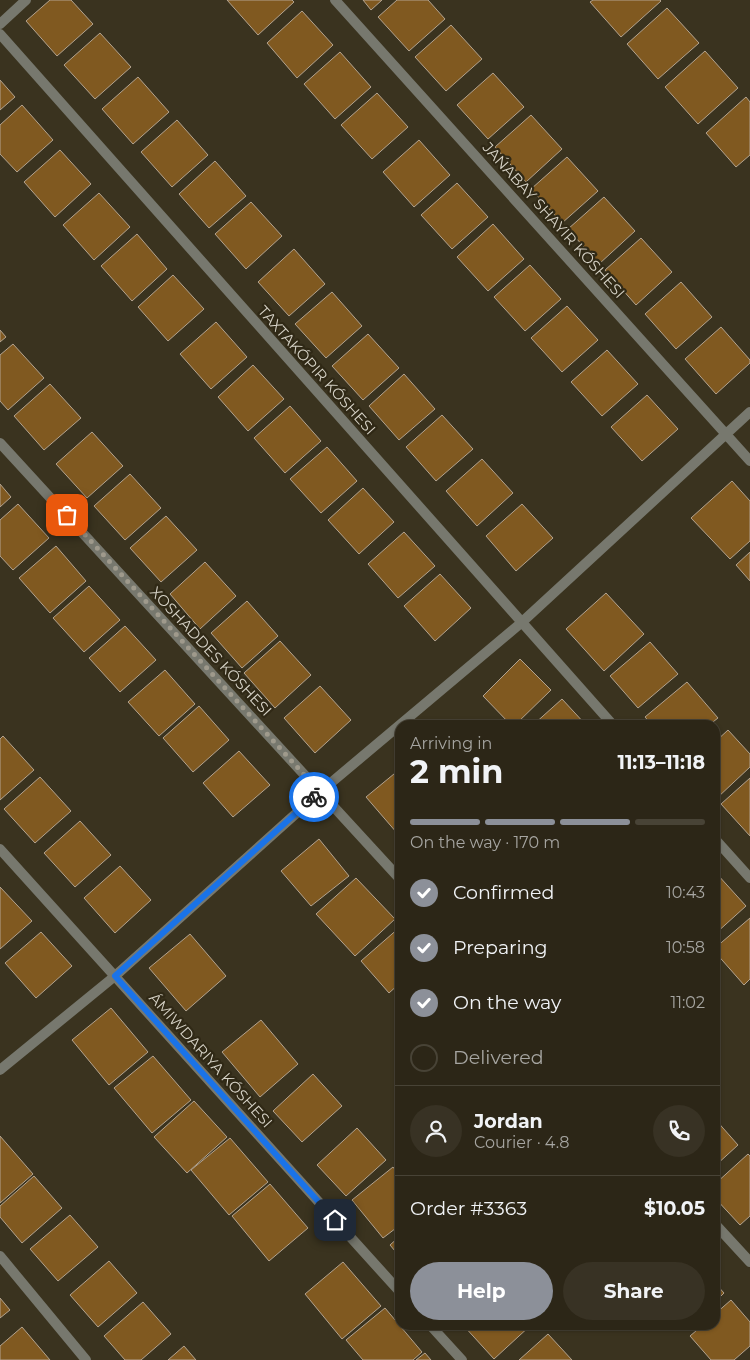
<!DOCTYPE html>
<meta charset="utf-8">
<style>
body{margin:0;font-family:Montserrat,sans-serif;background:#383224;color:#f1f3f6;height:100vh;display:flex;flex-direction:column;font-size:19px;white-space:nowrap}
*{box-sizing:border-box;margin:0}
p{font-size:16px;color:#a6a5a1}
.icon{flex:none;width:28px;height:28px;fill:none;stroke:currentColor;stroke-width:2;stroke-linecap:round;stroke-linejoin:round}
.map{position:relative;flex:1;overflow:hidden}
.sheet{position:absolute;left:395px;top:720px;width:325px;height:610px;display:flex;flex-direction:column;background:#2c2617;border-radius:15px;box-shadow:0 1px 4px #0004,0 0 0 1px #484336}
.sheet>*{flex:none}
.pin{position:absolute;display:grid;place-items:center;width:42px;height:42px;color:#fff;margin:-21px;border-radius:10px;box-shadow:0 2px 8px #0006}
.courier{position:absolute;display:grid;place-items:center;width:50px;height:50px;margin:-25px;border:4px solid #1a73e8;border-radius:50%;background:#fff;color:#222;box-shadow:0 1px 6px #0007}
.headline em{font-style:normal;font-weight:700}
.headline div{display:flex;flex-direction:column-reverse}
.headline{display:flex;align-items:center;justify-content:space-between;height:85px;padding:0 15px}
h1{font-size:32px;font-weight:700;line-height:38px}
.bar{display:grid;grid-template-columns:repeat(4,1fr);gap:8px 5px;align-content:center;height:60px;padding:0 15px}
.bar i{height:6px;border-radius:4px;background:#484336}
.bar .on{background:#8c9099}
.bar p{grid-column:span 4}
.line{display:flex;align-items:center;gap:12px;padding:0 15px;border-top:1px solid #484336}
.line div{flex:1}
.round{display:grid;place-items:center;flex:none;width:52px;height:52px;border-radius:26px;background:#383224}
ol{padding:0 15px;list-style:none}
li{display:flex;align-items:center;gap:15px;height:55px}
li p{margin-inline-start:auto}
li .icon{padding:5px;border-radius:50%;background:#8c9099;color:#fff;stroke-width:4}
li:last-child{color:#a6a5a1}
li i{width:28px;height:28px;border:2px solid #484336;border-radius:50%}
.cta{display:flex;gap:10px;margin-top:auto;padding:10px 15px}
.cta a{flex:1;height:58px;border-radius:30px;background:#8c9099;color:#fff;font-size:20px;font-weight:700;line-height:58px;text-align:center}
.cta a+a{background:#383224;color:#f1f3f6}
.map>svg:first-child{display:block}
</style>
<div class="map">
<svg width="750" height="1360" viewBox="0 0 750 1360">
<rect width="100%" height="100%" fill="#3a331f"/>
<path fill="#805920" stroke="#b3a38f" d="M50,0H71L93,24L57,56L26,21Z
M227,0H292L294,2L258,35Z
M363,0H382L371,10Z
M397,0H428L445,19L409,51L378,17Z
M593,0H660L661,1L621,37L590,2Z
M667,8L699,43L658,79L627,44Z
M302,11L333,45L297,78L267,43Z
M451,25L482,59L446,91L415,57Z
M100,33L131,67L95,99L64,65Z
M705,51L738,88L698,124L665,87Z
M340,52L371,87L335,119L304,84Z
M493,73L524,107L488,139L457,105Z
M138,77L169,112L133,144L102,109Z
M0,80L15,97L0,110Z
M377,93L408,127L372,159L341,125Z
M746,97L750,102V155L736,167L706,133Z
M22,105L53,140L17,172L0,154V125Z
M531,115L562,149L526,182L495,147Z
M177,120L208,155L172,187L141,152Z
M419,140L450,175L414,207L383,172Z
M60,150L91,184L55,217L24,182Z
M567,157L598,191L562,223L531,189Z
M215,161L246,196L209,228L179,194Z
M457,183L488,217L452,249L421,215Z
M99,193L130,227L94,260L63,225Z
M604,197L635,231L599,264L568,229Z
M251,202L282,236L246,269L215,234Z
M493,224L524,259L488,291L457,257Z
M137,234L167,269L132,301L101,266Z
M641,238L672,272L636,305L605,270Z
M294,249L325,284L289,316L258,282Z
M530,265L561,299L525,331L494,297Z
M173,275L204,309L168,341L138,307Z
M681,282L712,317L676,349L645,314Z
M332,292L362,326L326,358L295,324Z
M567,306L598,340L562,372L531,338Z
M216,322L247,357L211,389L180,354Z
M721,327L750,360V363L716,394L685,359Z
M0,330L6,337L0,342Z
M368,334L399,368L363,400L332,366Z
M13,344L44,378L8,410L0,401V355Z
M607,350L638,384L602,416L571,382Z
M253,365L284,399L248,431L218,397Z
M404,374L435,409L399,440L369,406Z
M50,384L81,418L44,450L14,416Z
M647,395L678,429L642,461L611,427Z
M290,406L321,441L285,473L254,438Z
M442,415L473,449L436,481L406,447Z
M92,432L123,466L87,498L56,464Z
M327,447L357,481L321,513L290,479Z
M482,459L513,493L477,526L446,491Z
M130,474L161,508L125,540L94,506Z
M732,481L750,501V541L730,559L691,518Z
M0,484L11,497L0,507Z
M363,488L394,522L359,554L328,520Z
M18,504L49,538L13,570L0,556V520Z
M522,504L553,538L516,571L486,536Z
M166,516L197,550L161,582L130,548Z
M404,532L435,566L398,598L368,564Z
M56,546L86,581L50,613L19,578Z
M750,552V581L736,565Z
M205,562L236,596L200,629L170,594Z
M440,574L471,608L435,641L404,606Z
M89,586L120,620L84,652L53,618Z
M606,593L644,634L604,671L566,629Z
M247,601L278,636L242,668L211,633Z
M125,626L156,660L120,692L89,658Z
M280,641L311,675L275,708L244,673Z
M650,642L678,674L638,708L610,676Z
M520,659L551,690L515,725H511L483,696Z
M165,670L195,704L159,736L128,702Z
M687,682L718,718L709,725H652L645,717Z
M320,686L351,720L315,753L284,718Z
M562,699L586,725H533Z
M199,706L229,740L193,772L163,738Z
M728,730L750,754V767L717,798L715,796V742Z
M3,736L34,770L0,800V739Z
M239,751L270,785L233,817L203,783Z
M400,769V830L397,833L366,797Z
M40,777L71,811L35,843L4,809Z
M750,778V836L721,804Z
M80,821L111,855L75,887L44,853Z
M319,839L349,876L311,906L281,871Z
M120,866L151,900L115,933L84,898Z
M717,874L746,906L715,934V876Z
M356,878L395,919L355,956L316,914Z
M0,887L32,921L0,949Z
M750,918V979L744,985L715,952V948Z
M400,927V983L389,993L361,961Z
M41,932L72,966L36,998L5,963Z
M190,934L226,976L186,1011L149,968Z
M111,1008L148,1052L109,1085L72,1040Z
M261,1020L298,1064L260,1097L222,1052Z
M153,1056L191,1100L152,1133L114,1088Z
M313,1074L342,1106L302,1142L273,1111Z
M194,1101L227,1137L187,1173L154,1137Z
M715,1119L738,1145L715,1166Z
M357,1128L386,1160L346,1196L317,1165Z
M0,1136L33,1174L0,1203Z
M230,1138L268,1182L229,1215L191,1170Z
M748,1154L750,1156V1216L740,1225L715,1198V1184Z
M393,1167L400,1176V1225L383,1238L352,1200Z
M34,1176L62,1208L22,1243L0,1217V1206Z
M270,1184L308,1228L269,1261L232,1216Z
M70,1215L98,1247L58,1281L30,1249Z
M400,1236V1257L390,1245Z
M109,1261L137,1293L98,1327L70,1295Z
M343,1262L381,1306L342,1339L305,1294Z
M715,1283L724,1293L715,1302Z
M0,1298L10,1310L0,1318Z
M731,1300L750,1322V1346L734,1360H711L690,1336L703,1325H715V1314Z
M143,1302L171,1334L141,1360H125L104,1336Z
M385,1308L422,1352L413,1360H363L346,1340Z
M463,1325H531L494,1359Z
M22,1327L50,1360H0V1346Z
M548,1334L572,1360H519Z
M184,1346L196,1360H168Z
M425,1353L431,1360H416Z"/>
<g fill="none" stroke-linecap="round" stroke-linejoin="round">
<path stroke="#77786e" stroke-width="10" d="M335,0L750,461
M0,24L26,0
M0,34L613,725
M0,443L400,879
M715,839L750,878
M0,849L400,1292
M0,1070L115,976L320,792L521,623L750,412
M715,1224L750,1262
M0,1256L86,1360
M430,1325L462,1360"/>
</g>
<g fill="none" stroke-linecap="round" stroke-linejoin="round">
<path stroke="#9f9a8c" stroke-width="5" stroke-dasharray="0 9" d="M67,515L320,792L314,797"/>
<path stroke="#1a73e8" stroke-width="6" d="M314,797L115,976L335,1220"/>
</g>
<g text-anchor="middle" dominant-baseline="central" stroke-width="4.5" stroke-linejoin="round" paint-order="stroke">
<g font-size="15" fill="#d6d2c6" stroke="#302916">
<text transform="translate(554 220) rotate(48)">JAŃABAY SHAYIR KÓSHESI</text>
<text transform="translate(317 370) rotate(48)">TAXTAKÓPIR KÓSHESI</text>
<text transform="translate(211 651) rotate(47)">XOSHADDES KÓSHESI</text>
<text transform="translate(211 1060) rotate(48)">ÁMIWDARIYA KÓSHESI</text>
</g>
</g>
</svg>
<div class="pin" style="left:67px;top:515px;background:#ea580c"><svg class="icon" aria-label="bag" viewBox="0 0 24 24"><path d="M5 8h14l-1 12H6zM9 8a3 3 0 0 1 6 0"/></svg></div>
<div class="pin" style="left:335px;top:1220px;background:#1f2937"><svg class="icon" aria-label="home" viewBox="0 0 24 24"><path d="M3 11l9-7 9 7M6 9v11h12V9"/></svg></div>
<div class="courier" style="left:314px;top:797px"><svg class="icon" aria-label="bike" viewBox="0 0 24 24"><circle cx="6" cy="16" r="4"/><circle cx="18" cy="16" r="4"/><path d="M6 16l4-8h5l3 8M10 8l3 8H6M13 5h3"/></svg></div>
<section class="sheet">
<div class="headline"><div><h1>2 min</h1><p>Arriving in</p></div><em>11:13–11:18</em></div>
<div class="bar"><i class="on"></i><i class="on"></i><i class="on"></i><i></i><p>On the way · 170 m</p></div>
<ol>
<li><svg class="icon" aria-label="check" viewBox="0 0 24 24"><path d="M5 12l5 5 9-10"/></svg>Confirmed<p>10:43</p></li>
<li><svg class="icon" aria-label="check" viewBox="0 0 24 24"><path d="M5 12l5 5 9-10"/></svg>Preparing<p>10:58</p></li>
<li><svg class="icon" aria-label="check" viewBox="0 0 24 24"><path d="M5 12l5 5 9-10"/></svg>On the way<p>11:02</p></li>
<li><i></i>Delivered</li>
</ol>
<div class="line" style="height:90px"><a class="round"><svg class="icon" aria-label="person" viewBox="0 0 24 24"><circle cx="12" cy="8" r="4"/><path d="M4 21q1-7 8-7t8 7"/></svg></a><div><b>Jordan</b><p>Courier · 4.8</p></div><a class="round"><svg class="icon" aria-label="phone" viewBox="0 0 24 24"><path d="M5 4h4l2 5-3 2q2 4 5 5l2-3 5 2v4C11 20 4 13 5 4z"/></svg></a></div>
<div class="line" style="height:65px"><div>Order #3363</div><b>$10.05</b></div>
<div class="cta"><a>Help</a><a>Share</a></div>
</section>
</div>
